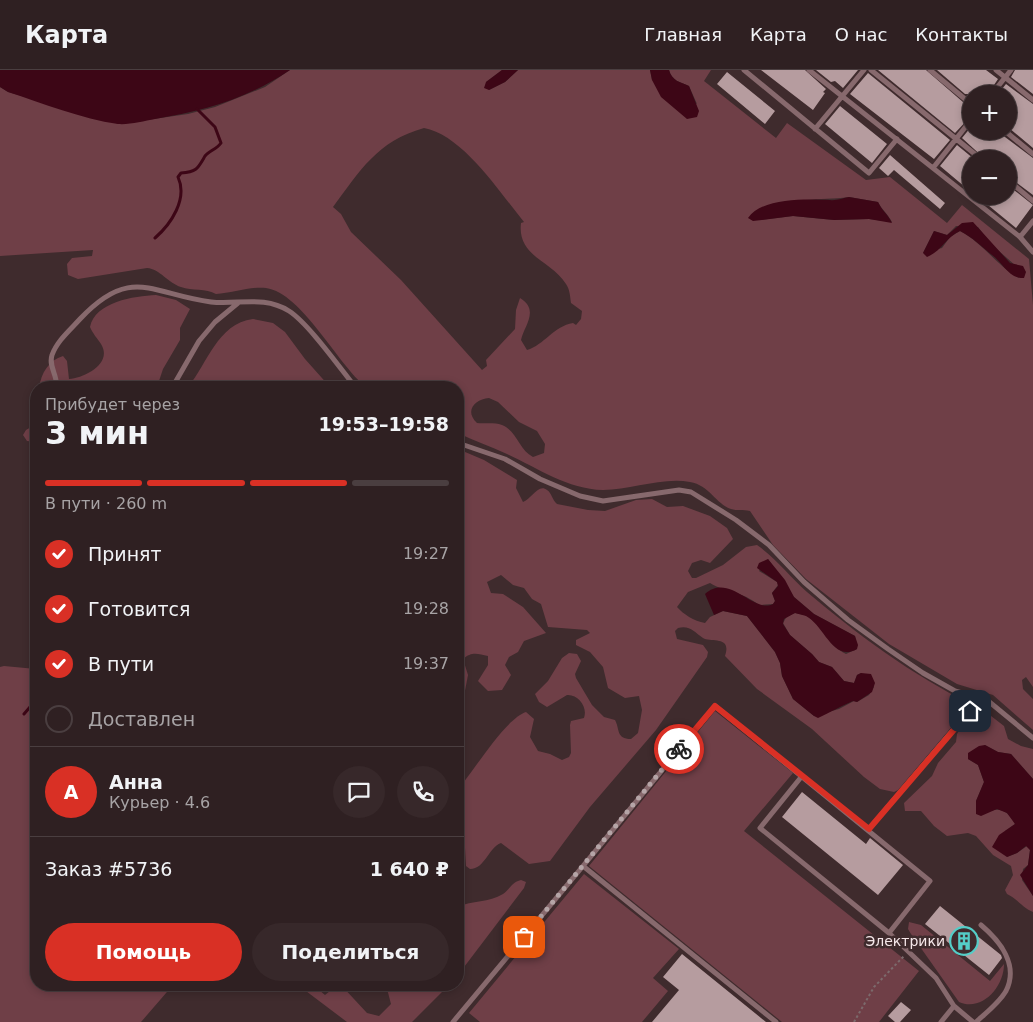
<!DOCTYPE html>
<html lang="ru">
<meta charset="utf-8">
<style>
body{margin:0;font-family:"DejaVu Sans",sans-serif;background:#37282a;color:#f1f3f6;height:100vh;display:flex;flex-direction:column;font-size:19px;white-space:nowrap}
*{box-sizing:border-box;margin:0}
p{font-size:16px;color:#a7a3a5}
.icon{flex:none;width:28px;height:28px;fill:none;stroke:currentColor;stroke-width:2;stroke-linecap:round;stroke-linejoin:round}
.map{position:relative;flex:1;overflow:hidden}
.drawer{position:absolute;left:30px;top:311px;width:434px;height:610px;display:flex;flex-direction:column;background:#2f2022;border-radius:20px;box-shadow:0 2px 8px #0003,0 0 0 1px #4a3e40}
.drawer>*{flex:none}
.tools{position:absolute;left:962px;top:15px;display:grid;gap:10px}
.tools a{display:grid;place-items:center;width:55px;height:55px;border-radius:50%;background:#2f2022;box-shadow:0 2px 8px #0003,0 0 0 1px #4a3e40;font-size:25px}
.pin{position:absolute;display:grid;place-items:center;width:42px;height:42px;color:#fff;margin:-21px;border-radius:10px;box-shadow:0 2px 8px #0006}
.courier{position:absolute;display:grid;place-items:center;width:50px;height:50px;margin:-25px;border:4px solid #d93025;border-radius:50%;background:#fff;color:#222;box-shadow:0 1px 6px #0007}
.head em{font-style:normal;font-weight:600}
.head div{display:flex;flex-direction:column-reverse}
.head{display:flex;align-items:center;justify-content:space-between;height:85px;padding:0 15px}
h1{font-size:32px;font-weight:600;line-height:38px}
.bar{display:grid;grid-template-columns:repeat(4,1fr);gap:8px 5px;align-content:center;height:60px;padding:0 15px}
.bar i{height:6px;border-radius:4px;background:#4a3e40}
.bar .selected{background:#d93025}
.bar p{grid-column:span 4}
.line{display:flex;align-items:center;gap:12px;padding:0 15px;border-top:1px solid #4a3e40}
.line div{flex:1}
.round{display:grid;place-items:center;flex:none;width:52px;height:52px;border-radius:26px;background:#37282a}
ol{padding:0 15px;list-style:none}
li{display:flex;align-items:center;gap:15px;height:55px}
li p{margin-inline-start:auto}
li .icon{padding:5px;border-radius:50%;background:#d93025;color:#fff;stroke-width:4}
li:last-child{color:#a7a3a5}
li i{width:28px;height:28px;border:2px solid #4a3e40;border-radius:50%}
.primary-button{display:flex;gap:10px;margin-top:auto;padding:10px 15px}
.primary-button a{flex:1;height:58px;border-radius:30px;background:#d93025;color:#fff;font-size:20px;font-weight:600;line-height:58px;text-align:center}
.primary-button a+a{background:#37282a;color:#f1f3f6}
header{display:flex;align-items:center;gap:30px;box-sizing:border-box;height:70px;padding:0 25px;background:#2f2022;border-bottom:1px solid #4a3e40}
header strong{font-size:24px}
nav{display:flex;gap:28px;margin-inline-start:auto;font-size:18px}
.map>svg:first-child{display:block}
</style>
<header>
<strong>Карта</strong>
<nav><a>Главная</a><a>Карта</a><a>О нас</a><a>Контакты</a></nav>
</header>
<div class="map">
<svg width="1033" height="952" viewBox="0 0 1033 952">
<rect width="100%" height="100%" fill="#3f2b2d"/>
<path fill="#6f3f47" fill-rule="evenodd" d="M290,0H502L486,12L489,20L505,12L518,0H650L652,10L697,34L689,16C680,12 672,11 669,0H711L704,11L776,68L787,53L866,110L890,107L947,153L962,135L1029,189L1033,235V617L1026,607L1022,610L1023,619L1033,629V660L993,625L957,614L889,574L806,509L773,475L750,441C743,439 737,441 731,439C716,434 709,415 690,412C662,407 631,420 603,420C567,419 538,398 507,384C490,376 474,371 458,363V318L366,317C338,295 302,223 266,218C252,216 232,223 216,224C206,218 192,221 181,217C168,213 160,199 147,198L78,209L68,205L67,194L72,188L92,186L93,180L0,186V17L8,22L119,54L188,44L215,37L265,17ZM424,58C463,65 500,123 524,152L521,153C517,187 551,190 566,214C570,220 570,226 571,233L582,241L581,249L576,255L573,253C554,256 544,275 527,280L521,270C524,256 540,240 520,228L516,240L515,259L486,290L487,296L482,300L401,210L351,162L341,144L333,137C360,101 377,71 424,58ZM849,127L878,132C882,140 888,144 892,152L869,149L834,150L793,146L759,150L758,140C790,127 817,131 849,127ZM956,156L978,157L991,174L1016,196L1019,208C997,196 983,173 960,161L950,167L942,178L923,183L934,161L947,165ZM489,328L498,332L519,352L537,361L545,374L544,383L533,387C519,380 517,361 502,355C494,352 484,354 477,353C464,341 475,329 489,328Z
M156,225L176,230L190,239L180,258V270L163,299L157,317L39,318C41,303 49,290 63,286L67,291L69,309C85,308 113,293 101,274C97,268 93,264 90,257C95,232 134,226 156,225Z
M253,249L273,253L285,262L305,289L330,317H188C208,293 217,254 253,249Z
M36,354V372L27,371L23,365L26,360Z
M458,379L484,390L517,410L516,418L523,432C531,430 538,413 547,420C552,423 552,430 557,434L588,440L605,441L636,430L652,429L667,437L683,436L710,446L727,458L733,469L710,493L701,490L692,493L688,501L692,508H696L723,495L746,477L757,475C776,488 790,507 807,522C858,565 912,605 971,634L898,720L894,722L880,719L864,707L812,659L757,619L725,586C732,565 711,573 703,568C694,562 690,555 678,558L675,561L677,569L703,575L708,582L707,587L656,660L590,737L553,787L550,791L529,794L501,773C488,778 485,799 470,799L466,796L465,778L458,781V719C474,701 505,649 526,642L534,649L530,667L538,681L550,684L562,690L569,687L571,683L570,655L571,651L584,648C588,637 578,624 567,625L547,637L539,632L535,624L548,611L562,588L569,583L577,584L581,591L575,604L576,608L592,635L604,647L615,650C620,659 616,669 631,669L638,663L642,640L639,626L625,628L608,618L603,597L590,582L576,575V570L590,563L587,560L548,557L541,534L532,529L524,518L513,515L501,505L487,512L491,523L503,524L523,537L546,563L524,571L518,582L509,587L505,595L511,605L502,620L488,621L478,611L488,595V586C478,584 472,581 463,589L468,605L458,657ZM768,489L794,527L814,544L855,566L857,579L846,584C828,575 823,556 807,546C803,544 799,544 795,543L787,546L783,553L790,565L812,584L819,592L832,597L844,611L854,613L857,605L861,603L874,617L869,625L857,632L854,631L839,639L814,646L793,629L782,606L780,593L775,582L747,546L723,541L710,547L705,553C694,551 683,544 677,537L688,522L710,513C726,523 742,521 759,535L773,534L775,531L772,523L778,515L777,512L759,501Z
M4,596L36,599V915H173L141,952H0V597Z
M982,639L1004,656L1008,669L1021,676L1033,679V709L1011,684L998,682L985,675L968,689L978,695L984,712L976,731L991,741C1002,737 1010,744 1015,754L1005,761L1007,787L1017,783L1027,776L1030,780L1028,795L1023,799L1022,810L1033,826V842C1022,838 1018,829 1007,824L1005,820L1013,805L1011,796L993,785L976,766L968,763L947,766L934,756L921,741H905L904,733L932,706L938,693L956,672L957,664L962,656L975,651Z
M715,641L793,703L744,761L919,901L879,952H782L589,796Z
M584,804L679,879L653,908L668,921L642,952H480L469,943Z
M521,810L526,812L524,818L458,905V837C472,830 489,833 503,824C510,819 512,812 521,810Z
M909,852L921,855L990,911L1004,894C1004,917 982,942 959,932L911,864L908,859Z
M298,915H313L325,925L330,921L331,915H341L367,943L379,946L391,934L386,915H449L412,952H347Z"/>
<path fill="#3d0616" d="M0,0H290C249,28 204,41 155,49C144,51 129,55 118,54C82,49 42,33 8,22L0,17Z
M502,0H518L505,12L489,20L484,18L486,12Z
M650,0H669C672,11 680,12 689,16L699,41L697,47L687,49L661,27L652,10Z
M849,127L878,132C882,141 888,144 892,153L869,149L834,150L793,146L753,151L748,148C762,127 808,129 830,130C836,131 843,128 849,127Z
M973,152L1010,193L1023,196L1026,202L1024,208C1009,209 1003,193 992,185C982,177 972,167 960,161C946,167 942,181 927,187L923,183L934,161L947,165L962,153Z
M768,489L785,510L794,527L814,544L855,566L858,575L857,579C833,593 824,555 806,546C803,545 798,544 795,543L784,549L783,554L790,565L812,584L819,592L832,597L844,611L854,613L857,605L861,603L871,604L875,613L872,622L857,632L853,631C841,636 831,642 818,648L814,646L793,629L782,606L780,593L775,582L747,546L723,541L714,545L705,524C730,502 753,544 773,534L775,531L772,523L778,516L777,512L757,498L759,493Z
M985,675L998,682L1011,684L1033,709V826L1020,805L1028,795L1030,780L1026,776L1017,783L1007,787L992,777L999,765L1015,754L1007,743L997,739L981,746L976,744V731L984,712L978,695L968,689V683L979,676Z"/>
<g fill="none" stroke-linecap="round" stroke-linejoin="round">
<path stroke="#3d0616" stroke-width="3" d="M155,168C171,154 188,129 178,107L181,103C197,102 198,98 205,86C209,81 217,79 221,73L215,57L197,39
M24,644L36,630"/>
</g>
<path fill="#b69c9f" d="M761,0H805L826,19L823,22L825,23L813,40Z
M816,0H858L843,18L835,11L831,12Z
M878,0H926L971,39V46L955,63Z
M937,0H986L998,9L988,24H965Z
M1015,0H1033V24L1011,7Z
M727,2L775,41L765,54L717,14Z
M868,3L950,70L934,89L850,24Z
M1006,14L1033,34V78L1009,58V24H998Z
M840,36L887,74L872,93L825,54Z
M971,57V61H997L1033,88V125L1009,107V89H985L962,68Z
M957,75L974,89H971V122L940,96Z
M890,85L945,133L940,139L894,100L888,106L879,98Z
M1009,116L1033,135L1016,158L977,126H1009Z
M802,722L866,774L870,768L903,795L878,825L782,747Z
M940,836L1001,885L1002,888L989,905L925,854Z
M682,884L766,952H652L679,920L663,907Z
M901,932L911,940L900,952H895L888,946Z"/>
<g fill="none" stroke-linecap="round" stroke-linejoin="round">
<path stroke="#7c6a6c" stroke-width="2" stroke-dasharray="2.5 2.5" stroke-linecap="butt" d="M854,952L874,917L904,886"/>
<path stroke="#87696d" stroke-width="5" d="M744,0L869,103L897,69
M809,0L1020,167L1033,182
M871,0L981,89
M930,0L971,34
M996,0L1033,30
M992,24L1011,0
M815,59L864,0
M1005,61L1033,84
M933,98L971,50
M1009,111L1033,131
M1020,167L1033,151
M56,318C59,307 48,297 52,285C57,271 70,260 80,249C131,195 151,224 211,232C238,235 264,225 289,241C308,253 340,298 356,318
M172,318L199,271L215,252L238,233
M458,373L505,389L540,409L580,426L603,431L679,420L691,422L736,450L769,475L804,512L848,550L888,579L923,603L955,621L987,630L1033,668
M802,706L760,758L889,863
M869,759L981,627
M583,796L715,636L930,811L889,863L936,908L954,936L973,952
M453,952L583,796L776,952
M941,952L954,936
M976,952C986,943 999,933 1006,921C1019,895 1000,871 981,855"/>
</g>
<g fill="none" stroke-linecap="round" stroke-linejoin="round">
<path stroke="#b5a5a7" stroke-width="5" stroke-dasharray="0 9" d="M524,867L679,679"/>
<path stroke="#d93025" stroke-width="6" d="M679,679L715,636L869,759L970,641"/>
</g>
<defs>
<symbol id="building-ring" viewBox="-11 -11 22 22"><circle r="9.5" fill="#3f2b2d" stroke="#54cdc7" stroke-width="1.5"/><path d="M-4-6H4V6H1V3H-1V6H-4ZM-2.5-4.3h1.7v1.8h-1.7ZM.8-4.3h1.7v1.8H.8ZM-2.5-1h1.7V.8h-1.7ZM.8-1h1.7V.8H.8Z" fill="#54cdc7"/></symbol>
</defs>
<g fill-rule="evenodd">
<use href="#building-ring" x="948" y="855" width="32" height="32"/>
</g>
<g text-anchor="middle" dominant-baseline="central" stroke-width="5" stroke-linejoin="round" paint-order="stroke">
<g font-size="14" fill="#f5e7e9" stroke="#3f2b2d" text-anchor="end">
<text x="945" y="871">Электрики</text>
</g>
</g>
</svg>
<div class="tools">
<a>+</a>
<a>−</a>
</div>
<div class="pin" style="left:524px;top:867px;background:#ea580c"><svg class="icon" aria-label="bag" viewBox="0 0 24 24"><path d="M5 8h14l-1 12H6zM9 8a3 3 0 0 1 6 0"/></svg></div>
<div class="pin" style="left:970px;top:641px;background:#1f2937"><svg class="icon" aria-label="home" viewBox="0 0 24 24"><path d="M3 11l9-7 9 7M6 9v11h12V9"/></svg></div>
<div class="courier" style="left:679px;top:679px"><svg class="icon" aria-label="bike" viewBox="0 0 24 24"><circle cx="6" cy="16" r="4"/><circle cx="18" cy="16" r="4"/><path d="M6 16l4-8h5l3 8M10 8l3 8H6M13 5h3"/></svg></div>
<section class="drawer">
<div class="head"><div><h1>3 мин</h1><p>Прибудет через</p></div><em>19:53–19:58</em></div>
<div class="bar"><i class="selected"></i><i class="selected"></i><i class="selected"></i><i></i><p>В пути · 260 m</p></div>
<ol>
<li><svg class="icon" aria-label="check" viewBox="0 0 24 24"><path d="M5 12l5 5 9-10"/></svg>Принят<p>19:27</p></li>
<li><svg class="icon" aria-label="check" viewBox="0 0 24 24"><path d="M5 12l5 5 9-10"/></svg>Готовится<p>19:28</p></li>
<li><svg class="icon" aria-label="check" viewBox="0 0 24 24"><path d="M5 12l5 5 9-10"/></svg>В пути<p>19:37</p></li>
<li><i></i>Доставлен</li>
</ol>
<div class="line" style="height:90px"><b class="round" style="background:#d93025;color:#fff">А</b><div><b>Анна</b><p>Курьер · 4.6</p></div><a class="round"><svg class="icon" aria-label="chat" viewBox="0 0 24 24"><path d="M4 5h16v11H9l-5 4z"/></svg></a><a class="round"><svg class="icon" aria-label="phone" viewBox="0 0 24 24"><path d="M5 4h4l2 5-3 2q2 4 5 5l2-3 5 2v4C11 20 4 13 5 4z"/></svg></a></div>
<div class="line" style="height:65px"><div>Заказ #5736</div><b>1 640 ₽</b></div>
<div class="primary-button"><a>Помощь</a><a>Поделиться</a></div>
</section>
</div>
